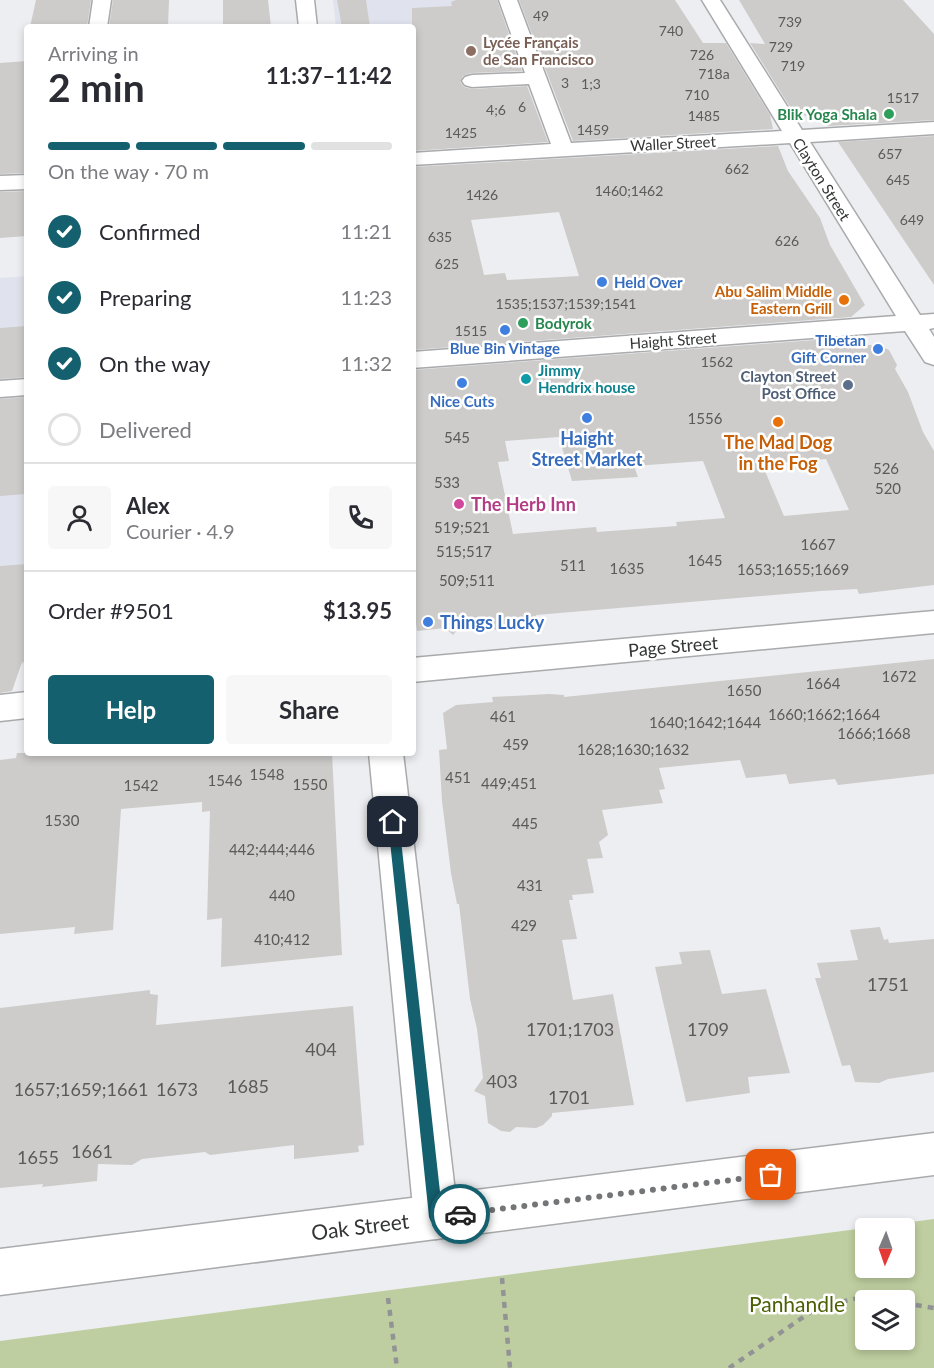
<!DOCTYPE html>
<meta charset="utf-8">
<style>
body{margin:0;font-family:Lato,sans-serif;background:#f7f7f7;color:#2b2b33;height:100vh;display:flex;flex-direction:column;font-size:22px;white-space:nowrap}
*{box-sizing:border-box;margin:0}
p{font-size:20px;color:#7c7c81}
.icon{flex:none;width:33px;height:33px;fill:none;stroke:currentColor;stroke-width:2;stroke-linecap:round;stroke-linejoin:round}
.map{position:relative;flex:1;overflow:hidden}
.sheet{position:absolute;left:24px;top:24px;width:392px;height:732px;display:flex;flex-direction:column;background:#fff;border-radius:6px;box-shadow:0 3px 9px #0003}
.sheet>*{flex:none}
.needle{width:39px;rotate:182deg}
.fabs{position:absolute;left:855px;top:1218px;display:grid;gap:12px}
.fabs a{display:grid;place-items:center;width:60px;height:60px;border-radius:6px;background:#fff;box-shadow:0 3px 9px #0003;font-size:30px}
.pin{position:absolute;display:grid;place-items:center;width:51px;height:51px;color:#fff;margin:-26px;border-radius:12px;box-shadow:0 3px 9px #0006}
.courier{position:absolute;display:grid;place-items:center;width:60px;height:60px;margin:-30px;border:4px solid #15606e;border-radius:50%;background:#fff;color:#222;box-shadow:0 2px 8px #0007}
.head em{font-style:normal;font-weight:700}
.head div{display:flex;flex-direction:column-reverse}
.head{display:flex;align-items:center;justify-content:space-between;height:102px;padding:0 24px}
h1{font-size:39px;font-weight:700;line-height:45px}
.bar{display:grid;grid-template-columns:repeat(4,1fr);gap:9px 6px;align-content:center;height:72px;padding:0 24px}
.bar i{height:8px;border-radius:4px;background:#e1e1e2}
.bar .on{background:#15606e}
.bar p{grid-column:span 4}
.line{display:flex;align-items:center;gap:15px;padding:0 24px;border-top:2px solid #e1e1e2}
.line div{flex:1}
.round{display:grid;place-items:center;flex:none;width:63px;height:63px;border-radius:6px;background:#f7f7f7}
ol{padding:0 24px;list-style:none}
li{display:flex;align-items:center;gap:18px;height:66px}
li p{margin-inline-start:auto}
li .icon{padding:6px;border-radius:50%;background:#15606e;color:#fff;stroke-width:4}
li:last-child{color:#7c7c81}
li i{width:33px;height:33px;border:3px solid #e1e1e2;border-radius:50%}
.action{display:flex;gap:12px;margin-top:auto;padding:12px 24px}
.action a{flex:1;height:69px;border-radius:6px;background:#15606e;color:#fff;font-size:24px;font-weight:700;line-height:69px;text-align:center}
.action a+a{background:#f7f7f7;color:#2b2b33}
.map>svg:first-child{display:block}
</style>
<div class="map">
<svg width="934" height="1368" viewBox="0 0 934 1368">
<rect width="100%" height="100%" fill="#edeef1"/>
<path fill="#e0e3ed" d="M333,0H490L425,23L347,27H336Z
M27,276V664L0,666V278Z"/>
<path fill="#bfcea0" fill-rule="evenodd" d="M934,1219V1368H0V1341ZM904,1228V1268H866V1228ZM866,1300H904V1340H866Z"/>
<path fill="#ceccca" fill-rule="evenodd" d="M36,0H91L87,27H30Z
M113,0H169L168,27H109Z
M223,0H268L271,27H223Z
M337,0H366L370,27H342Z
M456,0H497L522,71L471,73L463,76L460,82L464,87L472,89L527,86L548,142L412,151V8L452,6L451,2Z
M519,0H675L703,43H726L770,115L773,129L573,141Z
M739,0H903L934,34V120L827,126L824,121L793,112L750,43L765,44Z
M27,61V173L0,174V63Z
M934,136V285L838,142Z
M778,146L788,171L820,218L830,245L865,305L851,317L412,350V167ZM559,212L579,276L507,280L505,273L484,275L471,220Z
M27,191V236L0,238V192Z
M27,326V377L0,379V328Z
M828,339L883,347L889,350L897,365L895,369L908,392L923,432L934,451V585L859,594L857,589L821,591L536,615L537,621L504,624L497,631L489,625L459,628L453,635L445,628L417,631L412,593V370ZM559,437L572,481L638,477L634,466L703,461L725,518L676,522L677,526L597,532L596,527L513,534L498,462L509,461L505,441ZM826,459L849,510L784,516L762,464Z
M27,397V494L0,496V399Z
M27,564V662H22L12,691L0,693V566Z
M934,659V774L838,785L835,779L789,784L786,774L746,778L740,760L659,768L665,789L659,790L663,803L602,810L608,835L599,842L603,858L587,859L594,893L572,895L573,900H569L577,939L562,940L573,1000L613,994L634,1105L552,1113V1116L543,1125L536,1128L516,1127L510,1132L501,1131L488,1123L485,1096L474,1091L483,1078L477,1029L470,999L459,904H457L451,873L442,801L439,750L447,749L443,713L456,705L493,702L492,697L549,694L564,695V697Z
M17,753H332L342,955L221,967L222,918L207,920L210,811L202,812V802L121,809L113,930L74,934L75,927L0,934V760L16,758Z
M880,927L884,940L888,939L889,943L934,939V1072L888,1079L879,1083L855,1082L850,1065L842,1066L815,978H821L817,963L858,960L850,930Z
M710,950L722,994L766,989L790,1073L748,1077L750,1093L686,1102L655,967L682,964L679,952Z
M150,990V994L158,995L156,1025L353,1006L364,1145L358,1146L359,1152L294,1159V1145L210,1155L205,1152L142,1159L132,1165L98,1164L97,1181L42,1187L43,1184L0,1188V1008Z"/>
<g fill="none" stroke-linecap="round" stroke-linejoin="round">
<defs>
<path id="minor" d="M93,0H111L107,27H89Z
M296,0H314L317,27H299Z
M499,0H517L571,143L782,131L702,0H720L802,130L934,122V134L810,142L920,315L934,314V328L929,329L934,337V365L925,362L905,331L412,368V352L896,316L790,143L412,165V153L551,144L529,84L472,87L465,85L462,81L465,77L472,75L525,73Z
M27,175V189L0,190V176Z
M27,379V395L0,397V381Z
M934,611V633L412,682V658Z
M27,692V718L0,721V695Z
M369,753H403L458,1217L452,1233L436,1239L420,1233L414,1217Z"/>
<path id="major" d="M934,1133V1175L0,1295V1249Z"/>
</defs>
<use href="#minor" stroke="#a9aaac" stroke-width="3"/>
<use href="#major" stroke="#a9aaac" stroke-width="3"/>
<path stroke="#929395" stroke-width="4.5" stroke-dasharray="6 6" stroke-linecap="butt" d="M502,1278L510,1368
M388,1298L397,1368
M904,1303L934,1308
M729,1368L818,1307L854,1299L886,1300"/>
<use href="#minor" fill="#fff" fill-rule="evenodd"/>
<use href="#major" fill="#fff" fill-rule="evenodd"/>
</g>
<path fill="#15606e" d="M393,818L399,822L442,1210L460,1207L464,1209L466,1214L464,1219C456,1222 440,1225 431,1222L429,1217L388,822Z"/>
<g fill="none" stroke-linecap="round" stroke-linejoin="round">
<path stroke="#747576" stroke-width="6" stroke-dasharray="0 10.8" d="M460,1214L771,1175"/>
</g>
<circle fill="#8d6e63" stroke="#fff" stroke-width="2" cx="471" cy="51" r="6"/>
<g fill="#2e9e5b" stroke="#fff" stroke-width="2">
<circle cx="889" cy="114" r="6"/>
<circle cx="523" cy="323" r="6"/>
</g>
<g fill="#3f7fe0" stroke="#fff" stroke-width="2">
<circle cx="602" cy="282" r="6"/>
<circle cx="505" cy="330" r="6"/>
<circle cx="878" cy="349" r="6"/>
<circle cx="462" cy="383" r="6"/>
<circle cx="587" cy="418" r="6"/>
<circle cx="428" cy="622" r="6"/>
</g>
<g fill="#e8710a" stroke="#fff" stroke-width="2">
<circle cx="844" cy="300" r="6"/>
<circle cx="778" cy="422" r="6"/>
</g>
<circle fill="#0f9aa8" stroke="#fff" stroke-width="2" cx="526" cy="379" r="6"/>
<circle fill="#5c6f8a" stroke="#fff" stroke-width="2" cx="848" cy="385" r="6"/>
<circle fill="#d1479c" stroke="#fff" stroke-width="2" cx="459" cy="504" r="6"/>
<g text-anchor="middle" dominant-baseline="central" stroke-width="5" stroke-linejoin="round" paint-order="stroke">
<g font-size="14" fill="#5a5a5a">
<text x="541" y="15">49</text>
<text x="790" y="21">739</text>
<text x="671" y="30">740</text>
<text x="781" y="46">729</text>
<text x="702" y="54">726</text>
<text x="793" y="65">719</text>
<text x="714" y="73">718a</text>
<text x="565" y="82">3</text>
<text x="591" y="83">1;3</text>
<text x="697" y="94">710</text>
<text x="903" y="97">1517</text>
<text x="522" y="106">6</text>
<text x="496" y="109">4;6</text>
<text x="704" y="115">1485</text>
<text x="593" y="129">1459</text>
<text x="461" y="132">1425</text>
<text x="890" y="153">657</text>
<text x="737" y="168">662</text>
<text x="898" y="179">645</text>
<text x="629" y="190">1460;1462</text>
<text x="482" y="194">1426</text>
<text x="912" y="219">649</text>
<text x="440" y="236">635</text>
<text x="787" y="240">626</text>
<text x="447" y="263">625</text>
<text x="566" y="303">1535;1537;1539;1541</text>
<text x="471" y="330">1515</text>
<text x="717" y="361">1562</text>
</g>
<g font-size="15" font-weight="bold" fill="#785e54" stroke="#fff" text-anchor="start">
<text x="483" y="42">Lycée Français<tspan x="483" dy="17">de San Francisco</tspan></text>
</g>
<g font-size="15" font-weight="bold" fill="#27864d" stroke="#fff" text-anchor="end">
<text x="877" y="114">Blik Yoga Shala</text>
<text x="535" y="323" text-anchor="start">Bodyrok</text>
</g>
<g font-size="15" fill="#333434" stroke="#fff">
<text transform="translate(673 143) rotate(-3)">Waller Street</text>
<text transform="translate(822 179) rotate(58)">Clayton Street</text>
<text transform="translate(673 340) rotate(-4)">Haight Street</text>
</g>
<g font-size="15" font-weight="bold" fill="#366cbe" stroke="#fff">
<text x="614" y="282" text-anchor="start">Held Over</text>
<text x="866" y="340" text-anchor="end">Tibetan<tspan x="866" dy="17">Gift Corner</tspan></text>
<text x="505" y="348">Blue Bin Vintage</text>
<text x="462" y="401">Nice Cuts</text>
</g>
<g font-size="15" font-weight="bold" fill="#c56008" stroke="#fff" text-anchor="end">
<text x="832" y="291">Abu Salim Middle<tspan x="832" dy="17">Eastern Grill</tspan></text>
</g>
<g font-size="15" font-weight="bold" fill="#0d838f" stroke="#fff" text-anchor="start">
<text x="538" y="370">Jimmy<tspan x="538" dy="17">Hendrix house</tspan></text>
</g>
<g font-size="15" font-weight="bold" fill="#4e5e75" stroke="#fff" text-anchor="end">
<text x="836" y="376">Clayton Street<tspan x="836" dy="17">Post Office</tspan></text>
</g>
<g font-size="15" fill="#5a5a5a">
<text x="705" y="418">1556</text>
<text x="457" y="437">545</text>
<text x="886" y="468">526</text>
<text x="447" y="482">533</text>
<text x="888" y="488">520</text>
<text x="462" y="527">519;521</text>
<text x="818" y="544">1667</text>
<text x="464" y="551">515;517</text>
<text x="705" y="560">1645</text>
<text x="573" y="565">511</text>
<text x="627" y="568">1635</text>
<text x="793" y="569">1653;1655;1669</text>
<text x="467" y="580">509;511</text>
<text x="899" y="676">1672</text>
<text x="823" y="683">1664</text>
<text x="744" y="690">1650</text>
<text x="824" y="714">1660;1662;1664</text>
<text x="503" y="716">461</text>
<text x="705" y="722">1640;1642;1644</text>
<text x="874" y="733">1666;1668</text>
<text x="516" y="744">459</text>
<text x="633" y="749">1628;1630;1632</text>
<text x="267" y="774">1548</text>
<text x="458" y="777">451</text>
<text x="225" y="780">1546</text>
<text x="509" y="783">449;451</text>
<text x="310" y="784">1550</text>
<text x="141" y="785">1542</text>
<text x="62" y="820">1530</text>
<text x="525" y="823">445</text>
<text x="272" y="849">442;444;446</text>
<text x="530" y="885">431</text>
<text x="282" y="895">440</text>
<text x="524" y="925">429</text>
<text x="282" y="939">410;412</text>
</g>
<g font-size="18" font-weight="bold" fill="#366cbe" stroke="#fff">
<text x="587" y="438">Haight<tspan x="587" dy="21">Street Market</tspan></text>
<text x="440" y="622" text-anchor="start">Things Lucky</text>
</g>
<g font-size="18" font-weight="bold" fill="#c56008" stroke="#fff">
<text x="778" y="442">The Mad Dog<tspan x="778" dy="21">in the Fog</tspan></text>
</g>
<g font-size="18" font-weight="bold" fill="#b23c85" stroke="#fff" text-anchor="start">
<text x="471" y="504">The Herb Inn</text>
</g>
<g font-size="18" fill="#333434" stroke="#fff">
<text transform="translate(673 646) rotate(-5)">Page Street</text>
</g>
<g font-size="18" fill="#5a5a5a">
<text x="888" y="984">1751</text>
<text x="570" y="1029">1701;1703</text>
<text x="708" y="1029">1709</text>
<text x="321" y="1049">404</text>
<text x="502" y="1081">403</text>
<text x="248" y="1086">1685</text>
<text x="81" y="1089">1657;1659;1661</text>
<text x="177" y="1089">1673</text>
<text x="569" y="1097">1701</text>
<text x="92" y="1151">1661</text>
<text x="38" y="1157">1655</text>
</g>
<g font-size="21" fill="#333434" stroke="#fff">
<text transform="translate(360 1226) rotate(-7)">Oak Street</text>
</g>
<g font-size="21" fill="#4b5f03" stroke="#fff">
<text x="797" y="1303">Panhandle</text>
</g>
</g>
</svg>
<div class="fabs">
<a><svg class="needle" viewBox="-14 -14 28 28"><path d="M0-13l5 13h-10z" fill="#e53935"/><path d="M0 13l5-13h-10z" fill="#7c7c81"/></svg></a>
<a><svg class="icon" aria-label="layers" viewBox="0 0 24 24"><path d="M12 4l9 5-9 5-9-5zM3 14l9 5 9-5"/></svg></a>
</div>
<div class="pin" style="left:771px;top:1175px;background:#ea580c"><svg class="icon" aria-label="bag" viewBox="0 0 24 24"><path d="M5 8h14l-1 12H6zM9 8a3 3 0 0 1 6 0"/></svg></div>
<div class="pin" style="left:393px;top:822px;background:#1f2937"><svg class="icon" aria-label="home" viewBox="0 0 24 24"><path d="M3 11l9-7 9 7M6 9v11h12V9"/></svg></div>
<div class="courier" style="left:460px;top:1214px"><svg class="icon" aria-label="car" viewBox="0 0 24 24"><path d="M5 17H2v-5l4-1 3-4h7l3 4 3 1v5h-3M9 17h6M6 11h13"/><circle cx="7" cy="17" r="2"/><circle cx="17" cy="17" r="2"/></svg></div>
<section class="sheet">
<div class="head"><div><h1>2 min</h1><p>Arriving in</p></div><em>11:37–11:42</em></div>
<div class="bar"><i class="on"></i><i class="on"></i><i class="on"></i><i></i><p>On the way · 70 m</p></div>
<ol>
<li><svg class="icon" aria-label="check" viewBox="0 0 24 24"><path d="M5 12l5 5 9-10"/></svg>Confirmed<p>11:21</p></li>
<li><svg class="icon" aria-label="check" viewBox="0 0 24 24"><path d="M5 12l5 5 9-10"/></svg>Preparing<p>11:23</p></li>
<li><svg class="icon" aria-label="check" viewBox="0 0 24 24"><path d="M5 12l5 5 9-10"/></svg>On the way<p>11:32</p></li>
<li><i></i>Delivered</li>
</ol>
<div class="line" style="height:108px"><a class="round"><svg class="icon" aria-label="person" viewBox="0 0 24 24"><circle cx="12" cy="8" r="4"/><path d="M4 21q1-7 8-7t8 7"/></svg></a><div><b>Alex</b><p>Courier · 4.9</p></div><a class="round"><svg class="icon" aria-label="phone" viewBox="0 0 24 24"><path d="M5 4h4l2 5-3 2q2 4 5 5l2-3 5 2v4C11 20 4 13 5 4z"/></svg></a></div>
<div class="line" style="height:78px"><div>Order #9501</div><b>$13.95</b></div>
<div class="action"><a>Help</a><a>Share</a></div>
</section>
</div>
